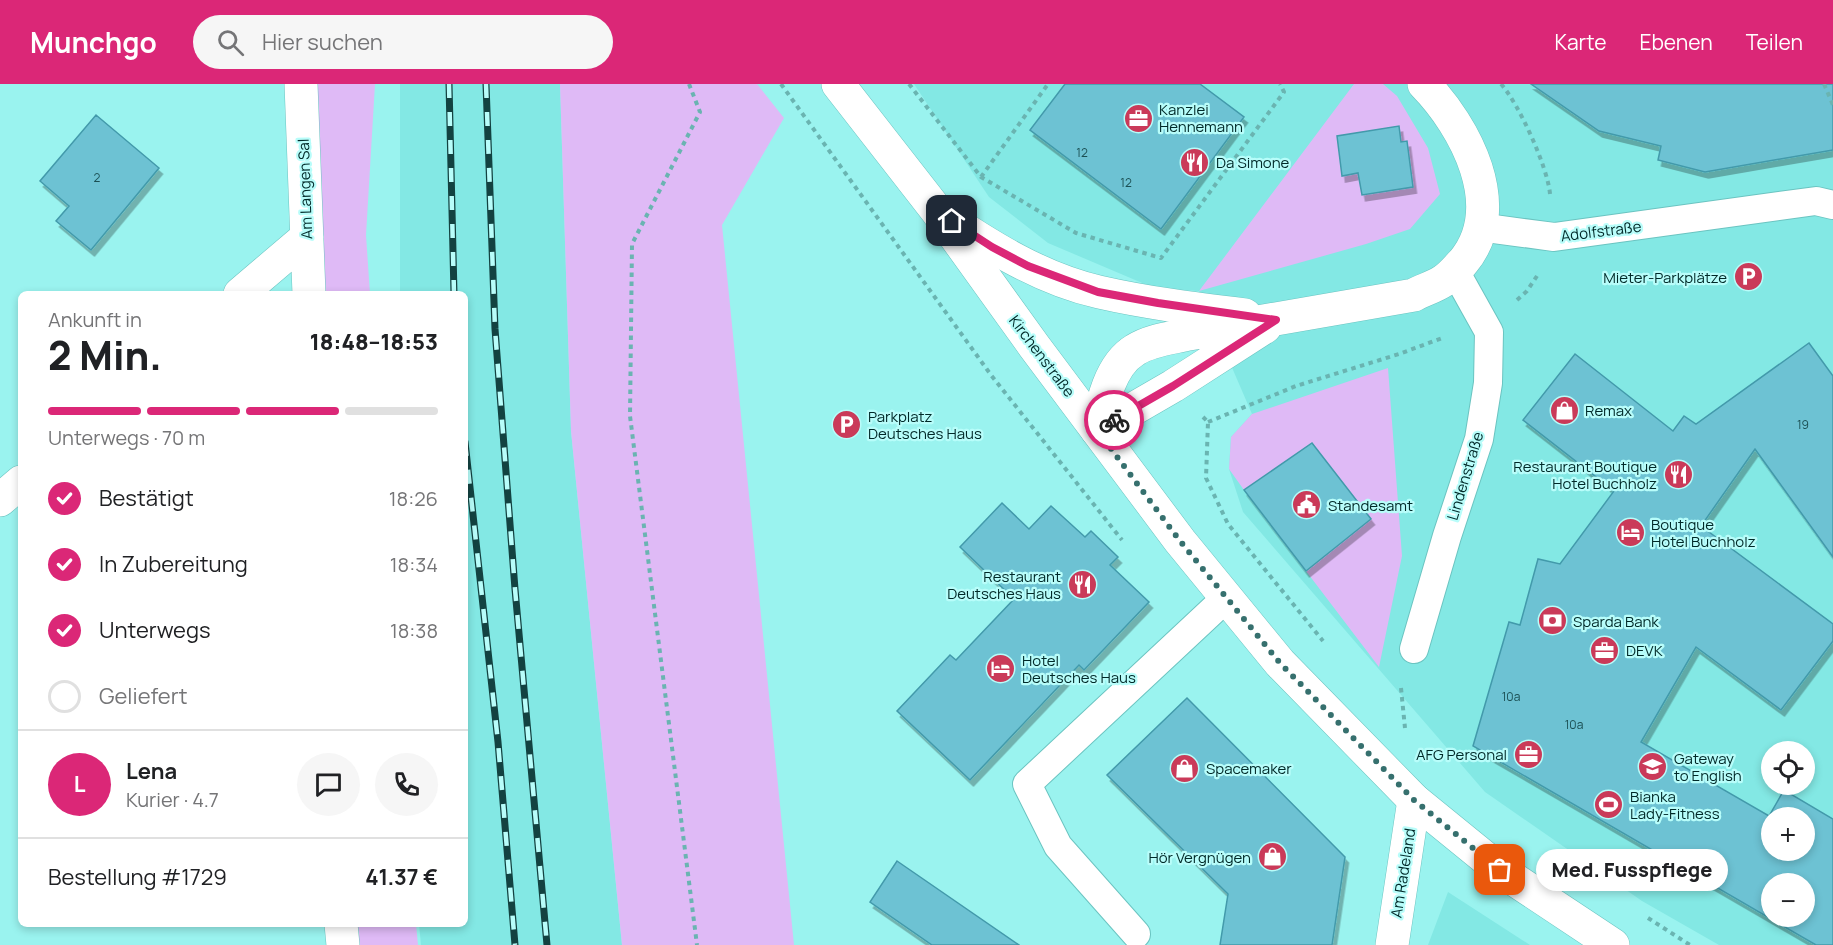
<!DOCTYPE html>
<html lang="de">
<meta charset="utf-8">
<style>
body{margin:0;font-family:Manrope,sans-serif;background:#f6f6f6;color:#202124;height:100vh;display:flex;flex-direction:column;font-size:22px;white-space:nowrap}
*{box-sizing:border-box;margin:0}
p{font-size:20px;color:#757577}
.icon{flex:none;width:33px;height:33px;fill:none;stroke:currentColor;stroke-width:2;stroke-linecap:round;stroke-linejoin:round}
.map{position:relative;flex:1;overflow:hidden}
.sheet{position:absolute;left:18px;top:207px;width:450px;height:636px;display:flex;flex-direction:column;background:#fff;border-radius:9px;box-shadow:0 3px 9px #0003}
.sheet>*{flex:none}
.controls{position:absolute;left:1761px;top:657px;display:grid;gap:12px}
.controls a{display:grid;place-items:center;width:54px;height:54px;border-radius:50%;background:#fff;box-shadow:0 3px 9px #0003;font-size:30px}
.pin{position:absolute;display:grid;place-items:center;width:51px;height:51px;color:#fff;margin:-26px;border-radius:12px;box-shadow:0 3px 9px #0006}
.courier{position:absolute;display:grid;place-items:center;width:60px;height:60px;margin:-30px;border:4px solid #db2777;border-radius:50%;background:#fff;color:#222;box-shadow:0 2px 8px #0007}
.bubble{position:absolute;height:42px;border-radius:21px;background:#fff;box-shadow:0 3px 9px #0003;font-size:20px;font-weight:800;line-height:42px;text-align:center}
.headline em{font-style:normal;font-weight:800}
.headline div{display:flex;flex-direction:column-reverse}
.headline{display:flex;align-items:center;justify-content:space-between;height:102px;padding:0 30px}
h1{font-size:39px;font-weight:800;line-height:45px}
.bar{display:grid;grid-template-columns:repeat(4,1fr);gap:9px 6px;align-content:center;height:72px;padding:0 30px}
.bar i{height:8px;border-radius:4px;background:#e0e0e0}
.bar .current{background:#db2777}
.bar p{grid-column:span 4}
.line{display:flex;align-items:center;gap:15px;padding:0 30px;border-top:2px solid #e0e0e0}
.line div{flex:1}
.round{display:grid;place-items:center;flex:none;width:63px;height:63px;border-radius:32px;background:#f6f6f6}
ol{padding:0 30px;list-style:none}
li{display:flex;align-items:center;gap:18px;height:66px}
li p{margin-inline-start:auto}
li .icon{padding:6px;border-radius:50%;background:#db2777;color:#fff;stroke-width:4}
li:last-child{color:#757577}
li i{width:33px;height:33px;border:3px solid #e0e0e0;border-radius:50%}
header{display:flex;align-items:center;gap:36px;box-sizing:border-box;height:84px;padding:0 30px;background:#db2777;color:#fff}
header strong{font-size:28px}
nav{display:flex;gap:33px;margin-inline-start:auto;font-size:21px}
.search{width:420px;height:54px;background:#f6f6f6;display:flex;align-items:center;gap:15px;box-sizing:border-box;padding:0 21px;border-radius:33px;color:#757577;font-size:22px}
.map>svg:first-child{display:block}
</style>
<header>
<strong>Munchgo</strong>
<div class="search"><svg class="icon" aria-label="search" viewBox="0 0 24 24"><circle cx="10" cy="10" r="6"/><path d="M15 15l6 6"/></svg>Hier suchen</div>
<nav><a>Karte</a><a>Ebenen</a><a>Teilen</a></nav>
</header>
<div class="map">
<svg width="1833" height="861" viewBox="0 0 1833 861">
<defs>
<filter id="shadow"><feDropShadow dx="3.5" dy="6" stdDeviation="0" flood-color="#0004"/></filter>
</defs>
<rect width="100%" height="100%" fill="#9af3ef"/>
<path fill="#83e8e4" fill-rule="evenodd" d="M400,0H560L571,347L622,861H421L419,840H465V210H400Z
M914,0H1833V861H1719L1642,817L1485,708L1243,428L1229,385L1231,353L1252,330L1199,207L1154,204L1048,159L989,113ZM1772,668H1804V700H1772ZM1772,734H1804V766H1772ZM1772,800H1804V832H1772Z
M1448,808L1530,861H1428Z"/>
<path fill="#dfbaf6" d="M301,0H375L366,151L370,210H309Z
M560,0H757L784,34L722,141L794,861H622L571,347Z
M1354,0H1383L1397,12L1428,64L1440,110L1410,145L1366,160L1199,207Z
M1388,284L1402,472L1379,583L1306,487L1370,435L1312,359L1244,406L1229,385L1231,353L1252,330Z
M341,840H416L418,861H343Z"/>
<path fill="#6dc2d3" stroke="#439aab" stroke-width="1.5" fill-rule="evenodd" filter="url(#shadow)" d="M1065,0H1200L1244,33L1161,145L1030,46Z
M1531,0H1833V66L1705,88L1658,76L1661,62L1599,47Z
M96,31L159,84L91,166L56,137L69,122L40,97Z
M1399,42L1401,58L1407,57L1413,103L1362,111L1358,89L1342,92L1337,52Z
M1809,259L1833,292V473L1755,365L1701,442L1833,540V557L1781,626L1696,563L1641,658L1769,732L1784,706L1833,735V861H1816L1473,662L1509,538L1520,541L1538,475L1560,480L1614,407L1523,336L1575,270L1673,347L1684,332L1696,340ZM1772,734H1804V766H1772ZM1772,800H1804V832H1772Z
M1312,359L1371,435L1306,487L1244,406Z
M1002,419L1029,445L1051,422L1085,453L1091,447L1118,473L1110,481L1149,518L1084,586L1079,581L970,696L897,627L950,571L956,576L1014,515L960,463Z
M1187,614L1345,773L1332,861H1220L1228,810L1107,691Z
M897,777L1019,861H932L870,818Z"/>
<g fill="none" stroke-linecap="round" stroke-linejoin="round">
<defs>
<path id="lane" d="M1479,143L1554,153L1816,117L1833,121
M1414,565L1447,452L1479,355L1488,299L1489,248L1455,187
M1136,850L1058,762L1027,700L1226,514"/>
<path id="street" d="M301,0L309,210
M940,129C989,162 1041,195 1099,208C1147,219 1196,225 1245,231
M240,210L307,153
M1097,346C1102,319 1110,281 1135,266C1150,256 1172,254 1189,250L1414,211C1423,206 1434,203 1443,197C1451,192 1457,184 1463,178C1509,123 1465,42 1424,0
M1097,346L1173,302L1265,243
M0,416L21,398
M341,840L343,861
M1392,861L1414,716"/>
<path id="secondary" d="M838,0L937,127L1034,262L1180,457L1280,579L1414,716L1500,786L1613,861"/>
</defs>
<use href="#lane" stroke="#6bc4c1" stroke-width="30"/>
<use href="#street" stroke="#6bc4c1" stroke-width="34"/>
<use href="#secondary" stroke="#6bc4c1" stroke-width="34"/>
<path stroke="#6ab4b1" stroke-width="4" stroke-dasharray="4.5 4.5" stroke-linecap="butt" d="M689,0L700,28L632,160L630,332L697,861
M781,0L991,291L1122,456
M909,0L981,93L1076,149L1161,174L1284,8L1280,0
M1501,0C1519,20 1548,84 1550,110
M1824,0L1833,21
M981,93L1048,0
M1517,216L1527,207L1537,192
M1203,333L1208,338L1206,394L1228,440L1323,557
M1208,338L1296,302L1399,270L1445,253
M1401,604L1405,644
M1648,834L1690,861"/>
<use href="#lane" stroke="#fff" stroke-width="28"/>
<use href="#street" stroke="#fff" stroke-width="33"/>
<use href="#secondary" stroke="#fff" stroke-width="33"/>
<defs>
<path id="rail" d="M449,0L454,210
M486,0L495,245L515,505L547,861
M465,358L498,658L515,861"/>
</defs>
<use href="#rail" stroke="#134241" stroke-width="7"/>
<use href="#rail" stroke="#b8fdfa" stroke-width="4.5" stroke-dasharray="14" stroke-linecap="butt"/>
</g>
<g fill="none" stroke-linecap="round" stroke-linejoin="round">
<path stroke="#36706e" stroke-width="6" stroke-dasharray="0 10.8" d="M1114,336L1097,346L1180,457L1280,579L1414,716L1500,786"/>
<path stroke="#db2777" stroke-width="8" d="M952,137L992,163L1028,182L1098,208L1158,219L1276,236L1173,302L1114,336"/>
</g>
<defs>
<symbol id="office-disc" viewBox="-11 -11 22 22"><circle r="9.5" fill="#ca3a59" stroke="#b8fdfa"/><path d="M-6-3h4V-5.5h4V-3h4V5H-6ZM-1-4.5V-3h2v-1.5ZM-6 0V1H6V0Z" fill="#fff"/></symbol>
<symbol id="restaurant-disc" viewBox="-11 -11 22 22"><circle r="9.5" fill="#ca3a59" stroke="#b8fdfa"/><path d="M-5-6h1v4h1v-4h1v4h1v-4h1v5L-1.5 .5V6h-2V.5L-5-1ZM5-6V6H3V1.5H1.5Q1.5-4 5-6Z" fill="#fff"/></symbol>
<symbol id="parking-disc" viewBox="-11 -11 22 22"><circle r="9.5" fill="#ca3a59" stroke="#b8fdfa"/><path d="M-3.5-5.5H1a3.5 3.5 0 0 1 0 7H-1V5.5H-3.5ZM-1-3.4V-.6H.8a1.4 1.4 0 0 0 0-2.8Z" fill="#fff"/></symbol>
<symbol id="shop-disc" viewBox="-11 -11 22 22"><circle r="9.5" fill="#ca3a59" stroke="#b8fdfa"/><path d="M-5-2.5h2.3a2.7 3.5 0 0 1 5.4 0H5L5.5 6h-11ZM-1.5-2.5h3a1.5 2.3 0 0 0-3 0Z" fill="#fff"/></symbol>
<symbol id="civic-disc" viewBox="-11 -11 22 22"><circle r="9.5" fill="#ca3a59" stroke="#b8fdfa"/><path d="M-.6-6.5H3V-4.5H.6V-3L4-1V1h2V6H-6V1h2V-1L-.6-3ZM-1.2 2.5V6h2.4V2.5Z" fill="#fff"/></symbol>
<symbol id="hotel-disc" viewBox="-11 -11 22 22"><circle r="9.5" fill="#ca3a59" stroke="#b8fdfa"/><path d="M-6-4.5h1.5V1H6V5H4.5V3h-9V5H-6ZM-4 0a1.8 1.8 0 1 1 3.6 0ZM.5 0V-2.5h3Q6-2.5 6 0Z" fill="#fff"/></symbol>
<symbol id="bank-disc" viewBox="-11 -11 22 22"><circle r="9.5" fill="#ca3a59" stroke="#b8fdfa"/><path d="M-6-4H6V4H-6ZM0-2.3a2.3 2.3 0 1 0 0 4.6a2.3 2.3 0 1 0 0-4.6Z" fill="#fff"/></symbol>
<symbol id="school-disc" viewBox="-11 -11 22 22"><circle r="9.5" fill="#ca3a59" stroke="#b8fdfa"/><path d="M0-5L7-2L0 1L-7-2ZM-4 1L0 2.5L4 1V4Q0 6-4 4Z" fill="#fff"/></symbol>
<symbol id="stadium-disc" viewBox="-11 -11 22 22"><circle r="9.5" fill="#ca3a59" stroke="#b8fdfa"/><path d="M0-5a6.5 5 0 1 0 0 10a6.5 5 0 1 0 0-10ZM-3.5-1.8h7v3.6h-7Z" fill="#fff"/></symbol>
</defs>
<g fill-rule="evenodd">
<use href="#office-disc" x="1122" y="18" width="33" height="33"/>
<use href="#restaurant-disc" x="1178" y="62" width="33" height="33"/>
<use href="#parking-disc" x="1732" y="176" width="33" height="33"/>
<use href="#shop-disc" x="1548" y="310" width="33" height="33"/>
<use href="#parking-disc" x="830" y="324" width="33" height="33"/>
<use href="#restaurant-disc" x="1662" y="374" width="33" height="33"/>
<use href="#civic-disc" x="1290" y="404" width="33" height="33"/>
<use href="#hotel-disc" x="1614" y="432" width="33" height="33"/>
<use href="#restaurant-disc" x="1066" y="484" width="33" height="33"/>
<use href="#bank-disc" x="1536" y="520" width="33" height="33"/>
<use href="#office-disc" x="1588" y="550" width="33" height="33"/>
<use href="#hotel-disc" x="984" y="568" width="33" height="33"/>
<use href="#office-disc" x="1512" y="654" width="33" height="33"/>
<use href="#school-disc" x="1636" y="666" width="33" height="33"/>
<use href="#shop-disc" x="1168" y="668" width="33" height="33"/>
<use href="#stadium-disc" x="1592" y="704" width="33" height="33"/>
<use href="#shop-disc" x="1256" y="756" width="33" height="33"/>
</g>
<g text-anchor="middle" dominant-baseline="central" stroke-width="4.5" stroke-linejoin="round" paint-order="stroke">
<g font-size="12" fill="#1b4f53">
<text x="1082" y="68">12</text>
<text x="97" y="93">2</text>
<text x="1126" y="98">12</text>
<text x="1803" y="340">19</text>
<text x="1511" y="612">10a</text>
<text x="1574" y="640">10a</text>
</g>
<g font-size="15" fill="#002928" stroke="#b8fdfa" text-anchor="start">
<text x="1159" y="25">Kanzlei<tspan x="1159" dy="17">Hennemann</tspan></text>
<text x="1216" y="78">Da Simone</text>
<text x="1727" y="193" text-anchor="end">Mieter-Parkplätze</text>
<text x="1585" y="326">Remax</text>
<text x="868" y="332">Parkplatz<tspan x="868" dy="17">Deutsches Haus</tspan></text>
<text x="1657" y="382" text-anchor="end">Restaurant Boutique<tspan x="1657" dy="17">Hotel Buchholz</tspan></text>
<text x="1328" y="421">Standesamt</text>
<text x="1651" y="440">Boutique<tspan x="1651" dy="17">Hotel Buchholz</tspan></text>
<text x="1061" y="492" text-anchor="end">Restaurant<tspan x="1061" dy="17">Deutsches Haus</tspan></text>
<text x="1573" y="537">Sparda Bank</text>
<text x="1626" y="566">DEVK</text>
<text x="1022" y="576">Hotel<tspan x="1022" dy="17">Deutsches Haus</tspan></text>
<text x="1507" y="670" text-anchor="end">AFG Personal</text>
<text x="1674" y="674">Gateway<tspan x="1674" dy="17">to English</tspan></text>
<text x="1206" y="684">Spacemaker</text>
<text x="1630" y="712">Bianka<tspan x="1630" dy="17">Lady-Fitness</tspan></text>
<text x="1251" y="773" text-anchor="end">Hör Vergnügen</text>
</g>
<g font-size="15" fill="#002928" stroke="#b8fdfa">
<text transform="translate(305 105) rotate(-92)">Am Langen Sal</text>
<text transform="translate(1601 147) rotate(-7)">Adolfstraße</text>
<text transform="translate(1042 272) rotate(53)">Kirchenstraße</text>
<text transform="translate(1465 392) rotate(-73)">Lindenstraße</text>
<text transform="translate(1403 789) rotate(-81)">Am Radeland</text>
</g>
</g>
</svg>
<div class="controls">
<a><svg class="icon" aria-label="locate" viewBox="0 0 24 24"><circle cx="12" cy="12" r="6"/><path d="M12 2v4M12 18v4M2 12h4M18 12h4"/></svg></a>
<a>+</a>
<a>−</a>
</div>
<div class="pin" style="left:1500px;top:786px;background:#ea580c"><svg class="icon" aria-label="bag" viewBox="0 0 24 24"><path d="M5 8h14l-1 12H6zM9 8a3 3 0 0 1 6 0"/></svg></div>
<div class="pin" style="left:952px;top:137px;background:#1f2937"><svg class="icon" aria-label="home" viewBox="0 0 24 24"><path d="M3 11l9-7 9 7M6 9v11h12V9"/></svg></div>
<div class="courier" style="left:1114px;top:336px"><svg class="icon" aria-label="bike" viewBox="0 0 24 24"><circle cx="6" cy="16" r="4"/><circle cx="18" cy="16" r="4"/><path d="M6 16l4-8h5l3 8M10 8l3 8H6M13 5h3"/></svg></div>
<div class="bubble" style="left:1536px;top:765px;width:192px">Med. Fusspflege</div>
<section class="sheet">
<div class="headline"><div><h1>2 Min.</h1><p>Ankunft in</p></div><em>18:48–18:53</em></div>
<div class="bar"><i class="current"></i><i class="current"></i><i class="current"></i><i></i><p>Unterwegs · 70 m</p></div>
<ol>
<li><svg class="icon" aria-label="check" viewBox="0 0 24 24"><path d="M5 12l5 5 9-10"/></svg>Bestätigt<p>18:26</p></li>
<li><svg class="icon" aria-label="check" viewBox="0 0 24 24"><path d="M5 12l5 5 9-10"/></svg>In Zubereitung<p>18:34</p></li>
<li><svg class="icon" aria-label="check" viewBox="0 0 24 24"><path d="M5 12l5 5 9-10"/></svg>Unterwegs<p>18:38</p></li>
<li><i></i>Geliefert</li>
</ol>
<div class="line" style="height:108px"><b class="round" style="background:#db2777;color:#fff">L</b><div><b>Lena</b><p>Kurier · 4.7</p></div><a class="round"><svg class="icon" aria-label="chat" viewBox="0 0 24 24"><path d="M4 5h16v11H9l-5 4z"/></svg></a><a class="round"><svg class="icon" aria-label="phone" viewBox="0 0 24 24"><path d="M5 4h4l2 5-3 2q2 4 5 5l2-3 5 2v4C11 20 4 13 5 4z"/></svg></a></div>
<div class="line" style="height:78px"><div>Bestellung #1729</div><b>41.37 €</b></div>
</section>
</div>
